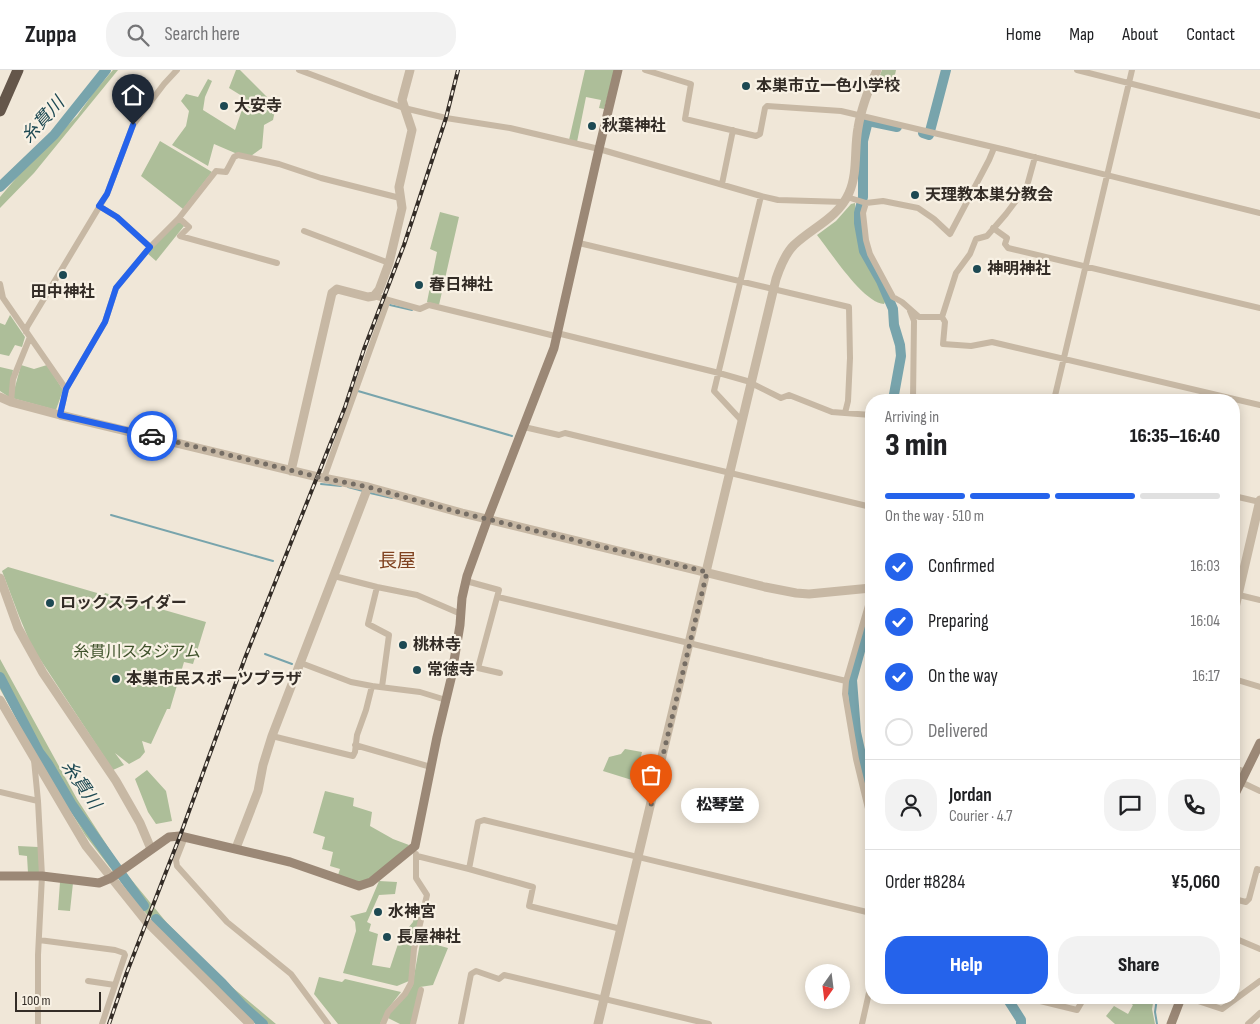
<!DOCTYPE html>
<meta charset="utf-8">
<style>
body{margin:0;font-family:"Sofia Sans Condensed","Noto Sans JP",sans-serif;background:#f2f2f2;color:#202124;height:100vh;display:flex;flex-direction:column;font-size:19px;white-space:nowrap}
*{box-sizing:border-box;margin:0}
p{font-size:16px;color:#757577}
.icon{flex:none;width:28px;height:28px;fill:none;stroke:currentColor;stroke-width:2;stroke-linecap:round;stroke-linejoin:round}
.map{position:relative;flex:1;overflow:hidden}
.drawer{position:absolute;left:865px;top:324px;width:375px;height:610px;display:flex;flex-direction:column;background:#fff;border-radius:20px;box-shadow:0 2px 12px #0003}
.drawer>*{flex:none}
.needle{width:32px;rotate:194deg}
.buttons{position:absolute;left:805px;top:894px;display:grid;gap:10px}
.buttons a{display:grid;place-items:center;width:45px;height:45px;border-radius:50%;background:#fff;box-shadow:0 2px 12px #0003;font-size:25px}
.scale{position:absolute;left:15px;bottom:12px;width:86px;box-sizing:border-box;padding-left:5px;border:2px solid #332c26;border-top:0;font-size:14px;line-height:18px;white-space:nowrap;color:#332c26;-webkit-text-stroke:4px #f8f1e4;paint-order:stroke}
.pin{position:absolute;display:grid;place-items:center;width:42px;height:42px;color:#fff;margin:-51px -21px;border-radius:50% 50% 50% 0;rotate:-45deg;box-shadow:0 0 5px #0007}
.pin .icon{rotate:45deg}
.courier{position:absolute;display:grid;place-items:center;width:50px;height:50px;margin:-25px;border:4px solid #2563eb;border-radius:50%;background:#fff;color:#222;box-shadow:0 1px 6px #0007}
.bubble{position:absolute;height:35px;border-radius:18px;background:#fff;box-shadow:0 2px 12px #0003;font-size:16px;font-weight:800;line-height:35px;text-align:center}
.overview em{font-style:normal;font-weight:800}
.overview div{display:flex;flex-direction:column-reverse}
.overview{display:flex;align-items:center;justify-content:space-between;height:85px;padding:0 20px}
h1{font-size:32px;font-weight:800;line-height:38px}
.bar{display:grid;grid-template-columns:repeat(4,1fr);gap:8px 5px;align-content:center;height:60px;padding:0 20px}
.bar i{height:6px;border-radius:4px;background:#e0e0e0}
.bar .active{background:#2563eb}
.bar p{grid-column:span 4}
.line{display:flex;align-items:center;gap:12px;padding:0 20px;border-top:1px solid #e0e0e0}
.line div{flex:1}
.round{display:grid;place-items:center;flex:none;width:52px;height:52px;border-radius:20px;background:#f2f2f2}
ol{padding:0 20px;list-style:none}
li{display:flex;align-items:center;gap:15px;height:55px}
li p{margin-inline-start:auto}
li .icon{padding:5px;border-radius:50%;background:#2563eb;color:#fff;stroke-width:4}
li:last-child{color:#757577}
li i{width:28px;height:28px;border:2px solid #e0e0e0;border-radius:50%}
.button{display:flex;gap:10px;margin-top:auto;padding:10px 20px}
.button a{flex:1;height:58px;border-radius:20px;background:#2563eb;color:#fff;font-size:20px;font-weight:800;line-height:58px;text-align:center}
.button a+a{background:#f2f2f2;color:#202124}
header{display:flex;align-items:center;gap:30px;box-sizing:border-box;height:70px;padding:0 25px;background:#fff;border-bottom:1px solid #e0e0e0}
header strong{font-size:24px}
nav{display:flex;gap:28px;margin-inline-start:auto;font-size:18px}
.search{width:350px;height:45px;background:#f2f2f2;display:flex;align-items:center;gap:12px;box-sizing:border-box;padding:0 18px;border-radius:20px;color:#757577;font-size:19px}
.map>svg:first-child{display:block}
</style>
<header>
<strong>Zuppa</strong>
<div class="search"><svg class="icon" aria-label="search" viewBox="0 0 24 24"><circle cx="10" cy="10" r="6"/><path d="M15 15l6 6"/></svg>Search here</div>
<nav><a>Home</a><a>Map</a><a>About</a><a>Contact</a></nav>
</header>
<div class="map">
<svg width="1260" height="954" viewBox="0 0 1260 954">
<rect width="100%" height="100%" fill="#f0e7d8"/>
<path fill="#adbe99" d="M113,0H118L34,103L0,138V127L29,93L77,46L94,22Z
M236,0H240L276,36L273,50L264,55L262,78L251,86L235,83L214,74L208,96L172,75L186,56L189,41L181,31L186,24L198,27L208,9L212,11L205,27L203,40L235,60L245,31L242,26L229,18Z
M585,0H615L604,39L599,38L601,30L586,27L577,72L569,70Z
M882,0H896L892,19L888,20L878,10Z
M160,71L212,102L183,139L141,106Z
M855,133C856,149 858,173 865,188C873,204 880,211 886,230L884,234C863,233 830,181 817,165L836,151L851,134Z
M440,142L459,147L439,235L427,232L437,182L430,179Z
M176,152H180L184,156L156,191L147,183Z
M10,245L25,267L22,277L15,275L9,286L0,284V253L5,255Z
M21,295L34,299L47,295L63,320L56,340L12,328Z
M0,297L13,300L9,327L0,321Z
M8,497L104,525L105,523L206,552L193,594L184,592L170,639H167L151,674L142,671L145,682L140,688L129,694L115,683L124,695L113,700L32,577L19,546L2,501Z
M0,589L77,729L121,797L167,853L226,912L276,954H256L187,887L141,838L85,765L34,680L0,619Z
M625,679L642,682L635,711L603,701L609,687L621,684Z
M147,700L166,721L172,751L156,754L148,742L135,709Z
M325,721L354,728L353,736L372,742L370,756L393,769L409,775L400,786L364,812L337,808L340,799L330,796L333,782L322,779L325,767L313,763Z
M18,776L38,777L40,803H28L27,786L19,785Z
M379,811L397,812L395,824L379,825L367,852L371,854L369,861L378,864L372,895L390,898L400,868L413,852L416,841L421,842L409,911L397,916L343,903L356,861L355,852L350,846L366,842Z
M60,812L73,813L70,841L58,840Z
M420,873H430L448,878L433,915L420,917L411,954H400L388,948L390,942L412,917Z
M319,907L342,912L345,909L401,922L387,940L380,954H338L314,924Z
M1129,928H1154L1152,939L1155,954H1115L1106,946L1114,936L1128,944L1133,935L1127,931Z"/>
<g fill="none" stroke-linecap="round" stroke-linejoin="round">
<path stroke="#78a4ac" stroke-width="2" d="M390,235L412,240
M358,321L512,366
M321,414L341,416
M348,417L363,421
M370,423L392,428
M111,445L273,491
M265,584L292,594
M1234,740L1237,728
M1157,954L1155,942L1157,928"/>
<path stroke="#78a4ac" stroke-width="10" d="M923,63L929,65L946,0
M0,117L54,65L106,0
M893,330L901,286L900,275L894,255L893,239L881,211L864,181L859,153V143L863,127V71L868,51L897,57
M871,541L852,610L856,662L871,730
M0,607L39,682L48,694L72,735L144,836
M156,849L222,913L243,936L263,954
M1007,928L1021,950V954"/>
<path stroke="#c7b8a4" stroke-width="6" d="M299,0L372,27L404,38L446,48L510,58L599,79L761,126L778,130L844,132
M645,0L691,14L685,49L756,66L760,64L765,38L767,36L841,41L1010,81L1260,143
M1077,0L1260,46
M1035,87L1027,116L1006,144L987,166L976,169L970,184L956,203L942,247L945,252L943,274L971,276L992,272L1260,335
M722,114L733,60
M847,127L866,133L883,131L918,138L934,149L950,164L989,90L994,78
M866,133L863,143L866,170L870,184L893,227L902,232L919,247H942
M99,136L117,147L150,177
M179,148L189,157L180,166L277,193
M993,158L1007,168L1005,174L1008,178L1260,238
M304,161L389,193
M579,173L849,237L850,288L848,331L845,343
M0,214L3,228L66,319
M374,226L420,239L429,235L555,266L561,264L719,303L747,311L781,328L789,325L832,342L871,345
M910,241L914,251L913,330
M26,262L27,257L107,124L133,55L164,14L177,0
M1054,330L1132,0
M11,332L13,309L30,267
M60,345L66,319L105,252L116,218L150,177L179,148L216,101L226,102L234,87L238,85L279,94L321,108L400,128
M742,351L714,321L761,126
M524,357L559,365L565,363L871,437
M324,408L388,230
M1234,426L1260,432
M334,506L377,517L417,525L461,544
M466,511L499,520L478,598L500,603
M377,517L368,554L389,565L382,617
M1235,524L1260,530
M871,525L846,611L845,624L856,689L871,751
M498,527L846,611
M301,593L351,612L372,616L420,622L446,630
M1234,609L1260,617
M272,666L353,686L355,682L357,665L366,640L372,616
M355,675L431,697
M1234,698L1247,702
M1241,712L1260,721
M0,722L38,731L34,690
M185,767L176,790L177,796L227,852L291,904L328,954
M417,786L469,799L533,817L529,836L621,859
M469,799L478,752L484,750L871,843
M1234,829L1246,832L1249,829L1257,799L1260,800
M1234,868L1260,879
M39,870L115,880L124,883L125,885L102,954
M88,911L115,915
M1028,928L1077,940L1084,928
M1189,928L1222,939L1260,911
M38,954V885L42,806L38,731
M383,954L388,942L405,924L411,913L414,879L427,825L416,808V784
M413,954L421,920
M461,954L471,904L476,901L499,909L504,905L709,954
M862,954L871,914
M1248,954L1260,943"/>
<path stroke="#c7b8a4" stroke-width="9" d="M0,327L11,332L60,345L318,407L368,417L462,443L765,517L796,523L809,524L871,518
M291,401L332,223L337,219L368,227L374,226L379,220L389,193L402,138L399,117L412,60L402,30L410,0
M0,508L18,558L43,603L116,711L140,753L151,779
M1234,542L1260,430
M0,630L86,776L146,851L250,954
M236,778L258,721L263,695L272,666L368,417
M598,954L776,209C780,197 785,184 794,175C813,157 838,148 849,123C858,103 854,79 858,58C861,39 869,18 877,0"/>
<path stroke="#9b8876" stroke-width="9" d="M1234,726L1260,673
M0,806H42L99,813L111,808L169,767L180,766L290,792L359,816L371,812L415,776L437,667L451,609L460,555L462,528L467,506L488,448L554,278L599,79L618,0
M1171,954L1181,928"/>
<path stroke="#64564a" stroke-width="11" d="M0,41L18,0"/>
<defs>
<path id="rail" d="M109,954L127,902L180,766L245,588L345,337L364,279L404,175L446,48L458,0"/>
</defs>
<use href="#rail" stroke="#332c26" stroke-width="4"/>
<use href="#rail" stroke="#f8f1e4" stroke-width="2" stroke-dasharray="5.5" stroke-linecap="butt"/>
</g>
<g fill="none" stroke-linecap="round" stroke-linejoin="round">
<path stroke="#756d64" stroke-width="5" stroke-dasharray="0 9" d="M152,366L318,407L368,417L462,443L707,502L651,735"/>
<path stroke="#2563eb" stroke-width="6" d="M133,55L107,124L99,136L117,147L150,177L116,218L105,252L66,319L60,345L152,366"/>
</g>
<g fill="#1d4953" stroke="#f8f1e4" stroke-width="2">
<circle cx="746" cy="16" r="5"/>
<circle cx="224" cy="36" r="5"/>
<circle cx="592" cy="56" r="5"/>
<circle cx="915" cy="125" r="5"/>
<circle cx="977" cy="199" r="5"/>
<circle cx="63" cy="205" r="5"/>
<circle cx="419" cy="215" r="5"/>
<circle cx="50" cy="533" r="5"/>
<circle cx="403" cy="575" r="5"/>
<circle cx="417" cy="600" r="5"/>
<circle cx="116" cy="609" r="5"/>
<circle cx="378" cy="842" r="5"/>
<circle cx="387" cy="867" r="5"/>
</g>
<g text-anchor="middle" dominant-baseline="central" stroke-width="4.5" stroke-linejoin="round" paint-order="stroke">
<g font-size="16" font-weight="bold" fill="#332c26" stroke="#f8f1e4" text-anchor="start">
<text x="756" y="16">本巣市立一色小学校</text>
<text x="234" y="36">大安寺</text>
<text x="602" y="56">秋葉神社</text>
<text x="925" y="125">天理教本巣分教会</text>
<text x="987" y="199">神明神社</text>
<text x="429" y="215">春日神社</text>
<text x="63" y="222" text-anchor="middle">田中神社</text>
<text x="60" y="533">ロックスライダー</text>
<text x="413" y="575">桃林寺</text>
<text x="427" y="600">常徳寺</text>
<text x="126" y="609">本巣市民スポーツプラザ</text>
<text x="388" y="842">水神宮</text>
<text x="397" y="867">長屋神社</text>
</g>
<g font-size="16" fill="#3e512a" stroke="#f8f1e4">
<text x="137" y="582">糸貫川スタジアム</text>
</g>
<g font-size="18" font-style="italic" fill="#1d4953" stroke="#f8f1e4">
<text transform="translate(43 50) rotate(-48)">糸貫川</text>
<text transform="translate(81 715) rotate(56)">糸貫川</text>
</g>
<g font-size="19" fill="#804321" stroke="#f8f1e4">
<text x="397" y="491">長屋</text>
</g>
</g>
</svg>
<div class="buttons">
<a><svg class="needle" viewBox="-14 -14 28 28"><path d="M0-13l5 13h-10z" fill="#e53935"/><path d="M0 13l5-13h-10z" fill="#757577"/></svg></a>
</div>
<div class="scale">100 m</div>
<div class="pin" style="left:651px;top:735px;background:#ea580c"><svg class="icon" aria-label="bag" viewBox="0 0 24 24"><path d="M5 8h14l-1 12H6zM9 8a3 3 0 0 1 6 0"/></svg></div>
<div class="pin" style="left:133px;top:55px;background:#1f2937"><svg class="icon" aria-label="home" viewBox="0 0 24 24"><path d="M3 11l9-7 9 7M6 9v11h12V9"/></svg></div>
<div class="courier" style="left:152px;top:366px"><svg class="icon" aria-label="car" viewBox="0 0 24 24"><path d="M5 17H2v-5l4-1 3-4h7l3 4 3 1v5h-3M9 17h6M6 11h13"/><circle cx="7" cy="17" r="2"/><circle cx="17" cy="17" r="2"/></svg></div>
<div class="bubble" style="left:681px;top:718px;width:78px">松琴堂</div>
<section class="drawer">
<div class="overview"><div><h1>3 min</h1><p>Arriving in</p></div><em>16:35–16:40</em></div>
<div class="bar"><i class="active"></i><i class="active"></i><i class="active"></i><i></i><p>On the way · 510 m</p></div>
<ol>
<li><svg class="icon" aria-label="check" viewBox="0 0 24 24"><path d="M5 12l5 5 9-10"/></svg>Confirmed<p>16:03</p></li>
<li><svg class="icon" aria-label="check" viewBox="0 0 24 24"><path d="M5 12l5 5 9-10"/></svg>Preparing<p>16:04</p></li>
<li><svg class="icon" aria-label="check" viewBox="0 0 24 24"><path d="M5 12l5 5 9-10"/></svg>On the way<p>16:17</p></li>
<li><i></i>Delivered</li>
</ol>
<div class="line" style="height:90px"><a class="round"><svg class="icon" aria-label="person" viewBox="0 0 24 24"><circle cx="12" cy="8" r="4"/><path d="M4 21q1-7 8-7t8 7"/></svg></a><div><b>Jordan</b><p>Courier · 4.7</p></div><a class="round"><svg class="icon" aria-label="chat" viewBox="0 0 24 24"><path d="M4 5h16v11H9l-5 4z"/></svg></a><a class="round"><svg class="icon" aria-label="phone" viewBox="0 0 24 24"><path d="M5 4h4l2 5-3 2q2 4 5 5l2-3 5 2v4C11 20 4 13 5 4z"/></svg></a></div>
<div class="line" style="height:65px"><div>Order #8284</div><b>¥5,060</b></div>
<div class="button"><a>Help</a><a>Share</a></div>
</section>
</div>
